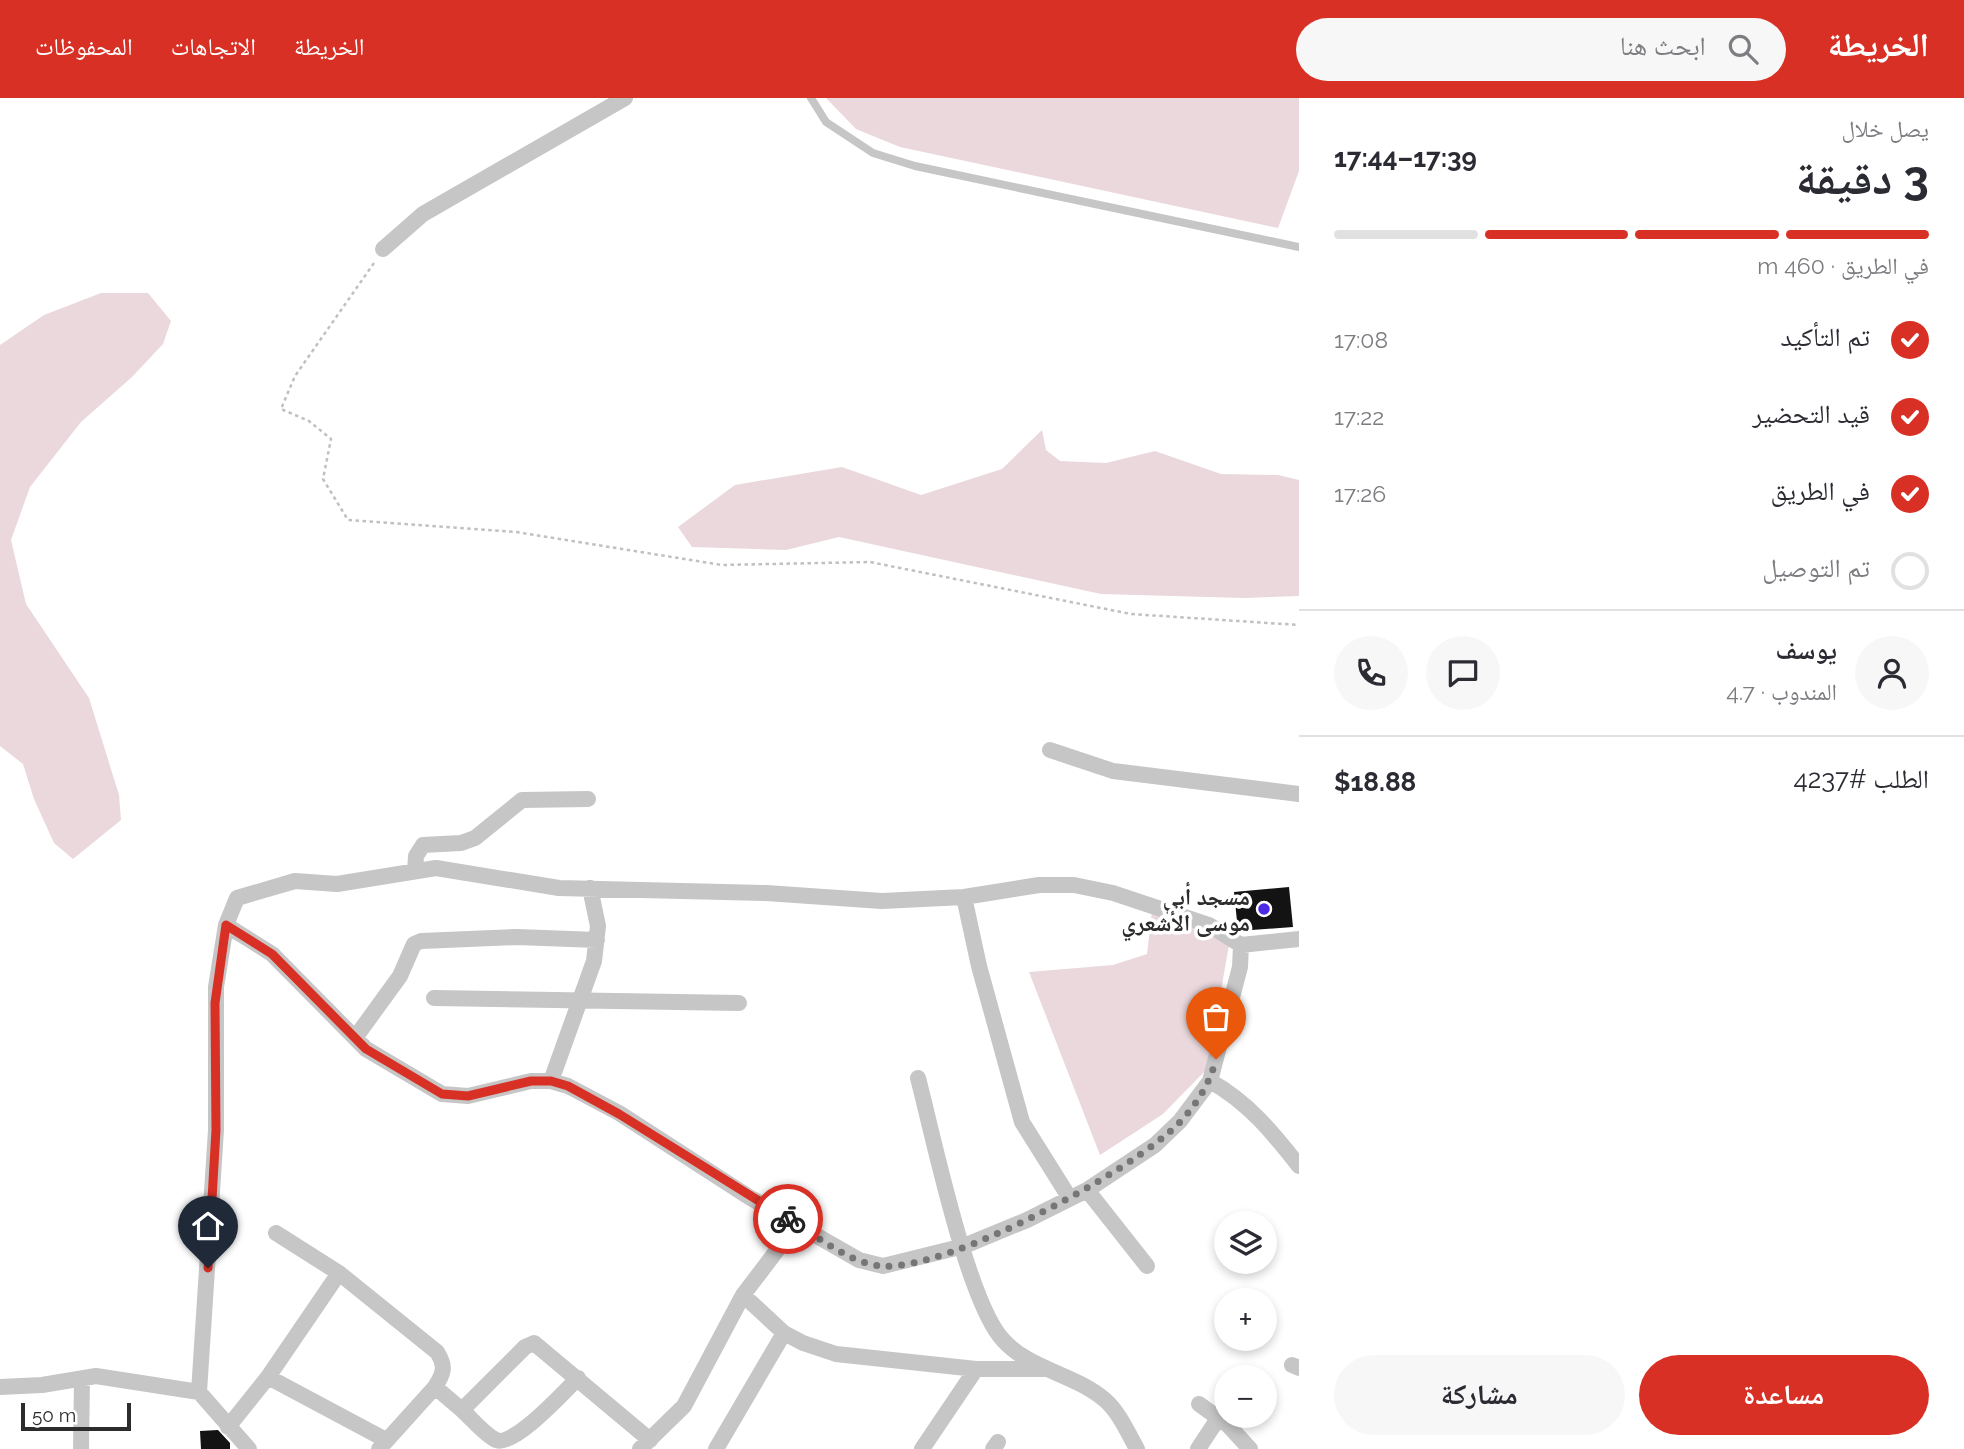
<!DOCTYPE html>
<html lang="ar">
<meta charset="utf-8">
<style>
body{margin:0;font-family:Raleway,"Noto Naskh Arabic",sans-serif;background:#f7f7f7;color:#2b2b33;direction:rtl;height:100vh;display:flex;flex-direction:column;font-size:26px;white-space:nowrap}
*{box-sizing:border-box;margin:0}
p{font-size:23px;color:#7c7c81}
.icon{flex:none;width:38px;height:38px;fill:none;stroke:currentColor;stroke-width:2;stroke-linecap:round;stroke-linejoin:round}
.map{position:relative;flex:1;overflow:hidden;direction:ltr}
.sheet{display:flex;flex-direction:column;background:#fff;width:665px}
.sheet>*{flex:none}
.tools{position:absolute;left:1214px;top:1113px;display:grid;gap:14px}
.tools a{display:grid;place-items:center;width:63px;height:63px;border-radius:50%;background:#fff;box-shadow:0 4px 10px #0003;font-size:35px}
.scale{position:absolute;left:21px;bottom:18px;width:110px;box-sizing:border-box;padding-left:7px;border:4px solid #2c2c2c;border-top:0;font-size:19px;line-height:24px;white-space:nowrap;color:#2c2c2c;-webkit-text-stroke:5px #fff;paint-order:stroke}
.pin{position:absolute;display:grid;place-items:center;width:60px;height:60px;color:#fff;margin:-72px -30px;border-radius:50% 50% 50% 0;rotate:-45deg;box-shadow:0 0 7px #0007}
.pin .icon{rotate:45deg}
.courier{position:absolute;display:grid;place-items:center;width:70px;height:70px;margin:-35px;border:5px solid #d93025;border-radius:50%;background:#fff;color:#222;box-shadow:0 2px 9px #0007}
.headline em{font-style:normal;font-weight:700}
.headline div{display:flex;flex-direction:column-reverse}
.headline{display:flex;align-items:center;justify-content:space-between;height:119px;padding:0 35px}
h1{font-size:46px;font-weight:700;line-height:52px}
.bar{display:grid;grid-template-columns:repeat(4,1fr);gap:10px 7px;align-content:center;height:84px;padding:0 35px}
.bar i{height:9px;border-radius:5px;background:#e1e1e2}
.bar .active{background:#d93025}
.bar p{grid-column:span 4}
.line{display:flex;align-items:center;gap:18px;padding:0 35px;border-top:2px solid #e1e1e2}
.line div{flex:1}
.round{display:grid;place-items:center;flex:none;width:74px;height:74px;border-radius:37px;background:#f7f7f7}
ol{padding:0 35px;list-style:none}
li{display:flex;align-items:center;gap:21px;height:77px}
li p{margin-inline-start:auto}
li .icon{padding:7px;border-radius:50%;background:#d93025;color:#fff;stroke-width:4}
li:last-child{color:#7c7c81}
li i{width:38px;height:38px;border:4px solid #e1e1e2;border-radius:50%}
.action{display:flex;gap:14px;margin-top:auto;padding:14px 35px}
.action a{flex:1;height:80px;border-radius:42px;background:#d93025;color:#fff;font-size:28px;font-weight:700;line-height:80px;text-align:center}
.action a+a{background:#f7f7f7;color:#2b2b33}
header{display:flex;align-items:center;gap:42px;box-sizing:border-box;height:98px;padding:0 35px;background:#d93025;color:#fff}
header strong{font-size:33px}
nav{display:flex;gap:38px;margin-inline-start:auto;font-size:24px}
.search{width:490px;height:63px;background:#f7f7f7;display:flex;align-items:center;gap:18px;box-sizing:border-box;padding:0 24px;border-radius:38px;color:#7c7c81;font-size:26px}
main{display:flex;flex:1;min-height:0}
.map>svg:first-child{display:block}
</style>
<header>
<strong>الخريطة</strong>
<div class="search"><svg class="icon" aria-label="search" viewBox="0 0 24 24"><circle cx="10" cy="10" r="6"/><path d="M15 15l6 6"/></svg>ابحث هنا</div>
<nav><a>الخريطة</a><a>الاتجاهات</a><a>المحفوظات</a></nav>
</header>
<main>
<section class="sheet">
<div class="headline"><div><h1>3 دقيقة</h1><p>يصل خلال</p></div><em>17:39–17:44</em></div>
<div class="bar"><i class="active"></i><i class="active"></i><i class="active"></i><i></i><p>في الطريق · 460 m</p></div>
<ol>
<li><svg class="icon" aria-label="check" viewBox="0 0 24 24"><path d="M5 12l5 5 9-10"/></svg>تم التأكيد<p>17:08</p></li>
<li><svg class="icon" aria-label="check" viewBox="0 0 24 24"><path d="M5 12l5 5 9-10"/></svg>قيد التحضير<p>17:22</p></li>
<li><svg class="icon" aria-label="check" viewBox="0 0 24 24"><path d="M5 12l5 5 9-10"/></svg>في الطريق<p>17:26</p></li>
<li><i></i>تم التوصيل</li>
</ol>
<div class="line" style="height:126px"><a class="round"><svg class="icon" aria-label="person" viewBox="0 0 24 24"><circle cx="12" cy="8" r="4"/><path d="M4 21q1-7 8-7t8 7"/></svg></a><div><b>يوسف</b><p>المندوب · 4.7</p></div><a class="round"><svg class="icon" aria-label="chat" viewBox="0 0 24 24"><path d="M4 5h16v11H9l-5 4z"/></svg></a><a class="round"><svg class="icon" aria-label="phone" viewBox="0 0 24 24"><path d="M5 4h4l2 5-3 2q2 4 5 5l2-3 5 2v4C11 20 4 13 5 4z"/></svg></a></div>
<div class="line" style="height:91px"><div>الطلب #4237</div><b>$18.88</b></div>
<div class="action"><a>مساعدة</a><a>مشاركة</a></div>
</section>
<div class="map">
<svg width="1299" height="1351" viewBox="0 0 1299 1351">
<rect width="100%" height="100%" fill="#fff"/>
<path fill="#ead8dd" d="M826,0H1299V73L1278,130L900,49L856,31Z
M101,195H148L171,223L163,246L132,279L81,324L30,389L11,442L26,506L89,600L119,697L121,722L73,761L54,745L34,701L23,666L0,648V247L44,217Z
M1042,332L1046,352L1060,363L1106,365L1155,353L1221,376L1278,377L1299,382V498L1244,500L1101,496L839,439L786,452L692,449L678,429L735,387L842,369L921,397L1002,371Z
M1152,813L1231,836L1207,971L1163,1016L1100,1057L1029,874L1113,867L1147,856Z"/>
<path fill="#131313" d="M1289,789L1293,829L1238,833L1234,794Z
M218,1332L230,1345V1351H201L200,1333Z"/>
<g fill="none" stroke-linecap="round" stroke-linejoin="round">
<path stroke="#c0c0c0" stroke-width="2.5" stroke-dasharray="3.5 3.5" stroke-linecap="butt" d="M374,165L295,278L281,311L309,323L331,341L323,381L348,422L516,434L722,467L870,464L1131,516L1299,527"/>
<path stroke="#c6c6c6" stroke-width="8" d="M811,0L826,24L873,55L915,68L1299,149"/>
<path stroke="#c6c6c6" stroke-width="16" d="M383,151L423,116L625,0
M1050,652L1113,673L1299,696
M415,773L416,758L423,747L461,745L475,740L522,702L588,701
M964,799L979,868L1022,1024L1069,1099
M226,827L237,800L295,783L337,786L436,770L559,790L766,795L882,803L964,799L1039,787H1074L1113,795L1209,827L1241,847
M434,900L739,905
M355,940L400,878L414,846L421,843L517,839L597,842
M918,980C933,1037 968,1207 1004,1243C1031,1272 1075,1276 1105,1302C1119,1314 1128,1335 1137,1351
M551,983L594,863L598,828L590,790
M1210,983C1248,1004 1273,1035 1299,1068
M1087,1092L1147,1168
M339,1175L437,1254C446,1268 444,1275 435,1289
M743,1197L784,1235L803,1245L836,1256L976,1271H1046
M1292,1267L1299,1270
M268,1279L339,1175L276,1135
M0,1289L42,1287L96,1278L199,1294L249,1351
M199,1294L216,1032V889L226,827L272,856L366,951L442,996L468,998L531,983H551L568,988L619,1015L749,1099L859,1162L883,1168L964,1148L1027,1122L1087,1092L1155,1047L1180,1023L1210,983L1240,869L1241,847L1299,841
M1199,1306L1228,1327L1250,1351
M462,1312C472,1321 484,1336 496,1342C513,1350 565,1293 578,1280
M228,1329L268,1279L386,1342
M81,1351L82,1281
M379,1351L435,1289L462,1312L525,1249L534,1245L650,1342
M640,1351L684,1308L743,1197L797,1126
M716,1351L784,1235
M922,1351L976,1271
M993,1351L998,1344
M1198,1351L1219,1319"/>
</g>
<g fill="none" stroke-linecap="round" stroke-linejoin="round">
<path stroke="#767676" stroke-width="7" stroke-dasharray="0 12.6" d="M788,1121C817,1137 849,1166 882,1168C948,1173 1135,1072 1180,1024C1197,1006 1210,985 1216,961"/>
<path stroke="#d93025" stroke-width="9" d="M208,1170L216,1032L215,905L226,827L272,856L366,951L442,996L468,998L531,983H551L568,988L619,1016L788,1121"/>
</g>
<circle fill="#4e2ae6" stroke="#fff" stroke-width="2.5" cx="1264" cy="811" r="7"/>
<g text-anchor="middle" dominant-baseline="central" stroke-width="7" stroke-linejoin="round" paint-order="stroke">
<g font-size="23" font-weight="bold" fill="#2c2c2c" stroke="#fff" text-anchor="end">
<text x="1250" y="798">مسجد أبي<tspan x="1250" dy="26">موسى الأشعري</tspan></text>
</g>
</g>
</svg>
<div class="tools">
<a><svg class="icon" aria-label="layers" viewBox="0 0 24 24"><path d="M12 4l9 5-9 5-9-5zM3 14l9 5 9-5"/></svg></a>
<a>+</a>
<a>−</a>
</div>
<div class="scale">50 m</div>
<div class="pin" style="left:1216px;top:961px;background:#ea580c"><svg class="icon" aria-label="bag" viewBox="0 0 24 24"><path d="M5 8h14l-1 12H6zM9 8a3 3 0 0 1 6 0"/></svg></div>
<div class="pin" style="left:208px;top:1170px;background:#1f2937"><svg class="icon" aria-label="home" viewBox="0 0 24 24"><path d="M3 11l9-7 9 7M6 9v11h12V9"/></svg></div>
<div class="courier" style="left:788px;top:1121px"><svg class="icon" aria-label="bike" viewBox="0 0 24 24"><circle cx="6" cy="16" r="4"/><circle cx="18" cy="16" r="4"/><path d="M6 16l4-8h5l3 8M10 8l3 8H6M13 5h3"/></svg></div>
</div>
</main>
